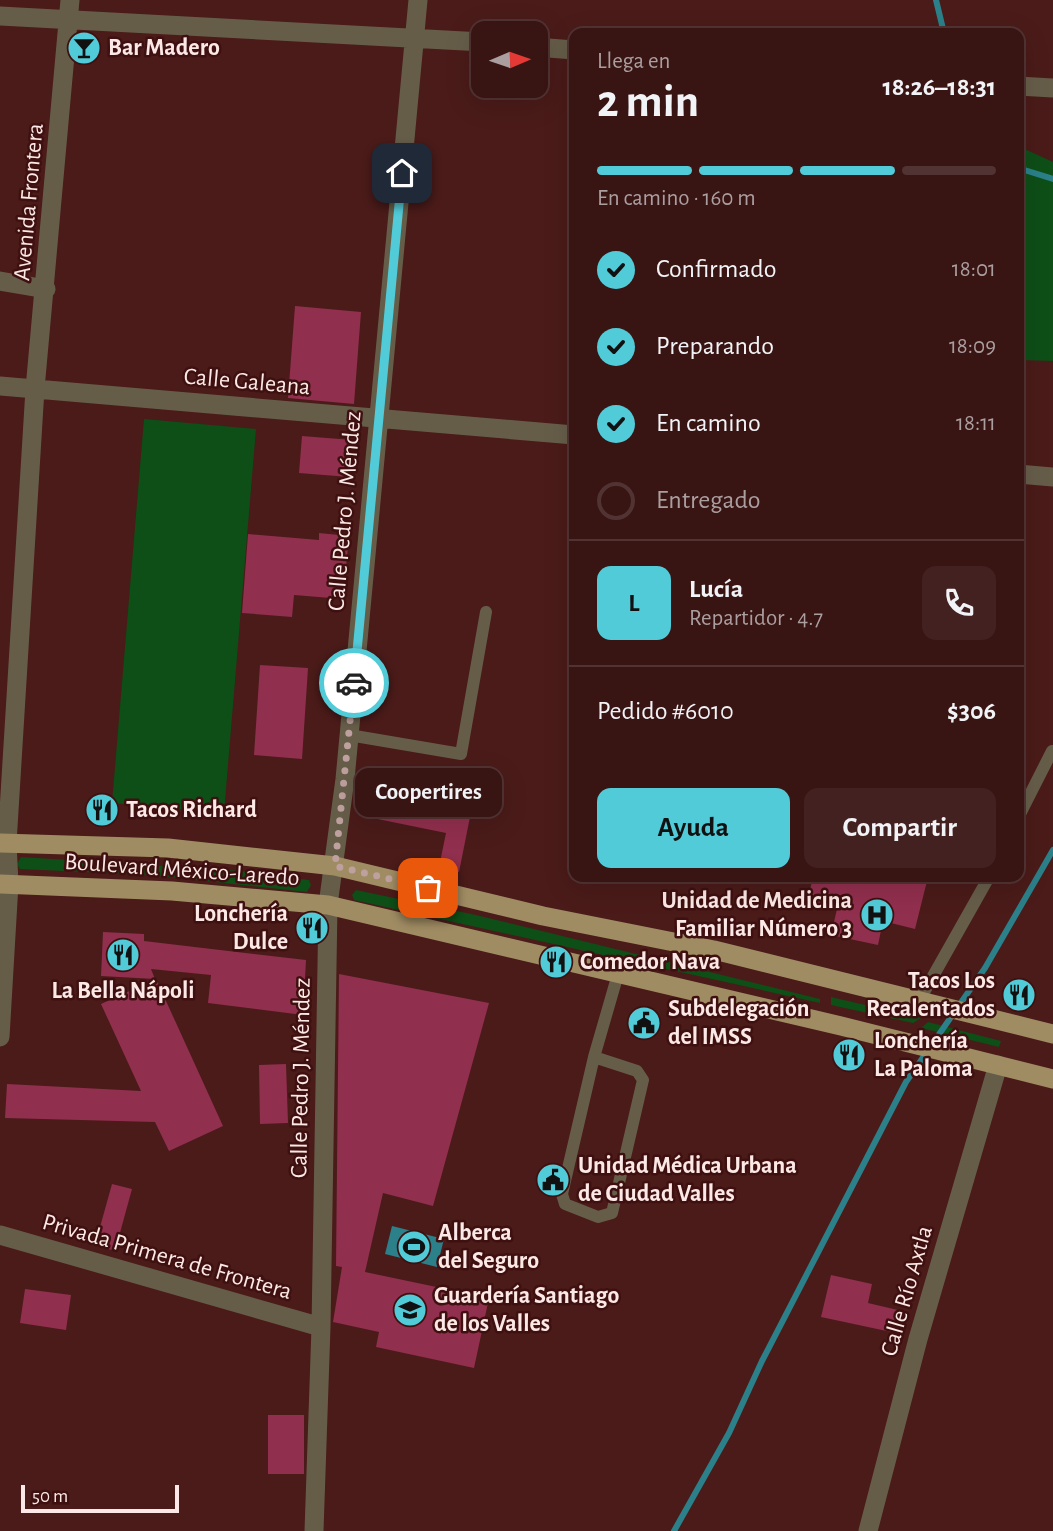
<!DOCTYPE html>
<html lang="es">
<meta charset="utf-8">
<style>
body{margin:0;font-family:"Alegreya Sans",sans-serif;background:#432121;color:#f1f3f6;height:100vh;display:flex;flex-direction:column;font-size:26px;white-space:nowrap}
*{box-sizing:border-box;margin:0}
p{font-size:23px;color:#ab9ea0}
.icon{flex:none;width:38px;height:38px;fill:none;stroke:currentColor;stroke-width:2;stroke-linecap:round;stroke-linejoin:round}
.map{position:relative;flex:1;overflow:hidden}
.panel{position:absolute;left:569px;top:28px;width:455px;height:854px;display:flex;flex-direction:column;background:#381413;border-radius:14px;box-shadow:0 7px 28px #0002,0 0 0 2px #523333}
.panel>*{flex:none}
.needle{width:46px;rotate:88deg}
.controls{position:absolute;left:471px;top:21px;display:grid;gap:14px}
.controls a{display:grid;place-items:center;width:77px;height:77px;border-radius:14px;background:#381413;box-shadow:0 7px 28px #0002,0 0 0 2px #523333;font-size:35px}
.scale{position:absolute;left:21px;bottom:18px;width:158px;box-sizing:border-box;padding-left:7px;border:4px solid #fce8e6;border-top:0;font-size:19px;line-height:24px;white-space:nowrap;color:#fce8e6;-webkit-text-stroke:5px #3e100f;paint-order:stroke}
.pin{position:absolute;display:grid;place-items:center;width:60px;height:60px;color:#fff;margin:-30px;border-radius:14px;box-shadow:0 4px 10px #0006}
.courier{position:absolute;display:grid;place-items:center;width:70px;height:70px;margin:-35px;border:5px solid #52cbd8;border-radius:50%;background:#fff;color:#222;box-shadow:0 2px 9px #0007}
.bubble{position:absolute;height:49px;border-radius:14px;background:#381413;box-shadow:0 7px 28px #0002,0 0 0 2px #523333;font-size:23px;font-weight:700;line-height:49px;text-align:center}
.overview em{font-style:normal;font-weight:700}
.overview div{display:flex;flex-direction:column-reverse}
.overview{display:flex;align-items:center;justify-content:space-between;height:119px;padding:0 28px}
h1{font-size:46px;font-weight:700;line-height:52px}
.bar{display:grid;grid-template-columns:repeat(4,1fr);gap:10px 7px;align-content:center;height:84px;padding:0 28px}
.bar i{height:9px;border-radius:5px;background:#523333}
.bar .active{background:#52cbd8}
.bar p{grid-column:span 4}
.line{display:flex;align-items:center;gap:18px;padding:0 28px;border-top:2px solid #523333}
.line div{flex:1}
.round{display:grid;place-items:center;flex:none;width:74px;height:74px;border-radius:14px;background:#432121}
ol{padding:0 28px;list-style:none}
li{display:flex;align-items:center;gap:21px;height:77px}
li p{margin-inline-start:auto}
li .icon{padding:7px;border-radius:50%;background:#52cbd8;color:#111;stroke-width:4}
li:last-child{color:#ab9ea0}
li i{width:38px;height:38px;border:4px solid #523333;border-radius:50%}
.button{display:flex;gap:14px;margin-top:auto;padding:14px 28px}
.button a{flex:1;height:80px;border-radius:14px;background:#52cbd8;color:#111;font-size:28px;font-weight:700;line-height:80px;text-align:center}
.button a+a{background:#432121;color:#f1f3f6}
.map>svg:first-child{display:block}
</style>
<div class="map">
<svg width="1053" height="1531" viewBox="0 0 1053 1531">
<rect width="100%" height="100%" fill="#4a1b19"/>
<path fill="#0e4e17" d="M1018,146L1053,162V361L1019,360Z
M144,419L256,429L224,813L112,803Z
M21,857L241,871L309,880L311,885L307,892L150,875L20,869L17,864Z
M356,890L476,915L820,999V1003L354,900L352,895Z
M831,997L921,1018L913,1023L831,1005Z
M928,1022L1001,1041L999,1047L921,1028Z"/>
<path fill="#2b8089" d="M392,1226L444,1239L437,1267L385,1254Z"/>
<g fill="none" stroke-linecap="round" stroke-linejoin="round">
<path stroke="#2b8089" stroke-width="6" d="M936,0L944,33
M1018,168L1053,179
M674,1531L729,1433L762,1361L906,1082L985,968L1053,850"/>
</g>
<path fill="#912f4e" d="M295,306L361,312L354,404L288,398Z
M302,436L352,440L349,477L299,473Z
M319,533L349,536L343,599L294,595L292,617L242,613L248,534L319,540Z
M260,665L308,668L302,759L254,755Z
M364,785L472,807L459,872L439,867L446,833L358,815Z
M813,877H928L915,929L883,921L878,945L831,935L837,909L807,902Z
M103,932L144,934V941L306,960L303,1015L208,1003L211,975L151,969L155,979L101,976Z
M339,974L489,1003L433,1206L383,1193L365,1272L489,1298L474,1368L376,1347L379,1332L333,1322L342,1267L336,1266Z
M156,979L223,1126L169,1151L155,1122L5,1118L7,1084L141,1091L101,1004Z
M286,1064L288,1123L260,1124L259,1065Z
M112,1184L132,1189L115,1251L95,1245Z
M831,1275L872,1284L868,1303L902,1311L896,1333L821,1317Z
M25,1289L71,1295L66,1330L20,1323Z
M268,1415H304V1474H268Z"/>
<g fill="none" stroke-linecap="round" stroke-linejoin="round">
<path stroke="#665d49" stroke-width="12" d="M349,735L461,754L486,612
M1018,818L1052,751
M919,1001L989,877
M594,1057L637,1071L643,1080L612,1213L598,1217L565,1204L562,1194L594,1057L618,974"/>
<path stroke="#665d49" stroke-width="19" d="M0,16L483,42
M536,47L574,50
M1018,86L1053,88
M0,281L46,289
M0,386L574,435
M1018,474L1053,477
M7,843L35,389L70,0
M0,1235L321,1327
M314,1531L321,1327L328,905L345,779L418,0
M868,1531L918,1339L998,1065"/>
<path stroke="#665d49" stroke-width="19" d="M0,1037L9,884L7,843"/>
<path stroke="#a08c63" stroke-width="19" d="M0,843L168,848L335,866L543,916L714,950L1053,1034
M0,884L172,891L328,905L841,1026L1053,1079"/>
</g>
<g fill="none" stroke-linecap="round" stroke-linejoin="round">
<path stroke="#bea09e" stroke-width="7" stroke-dasharray="0 12.6" d="M354,683L335,866L428,888"/>
<path stroke="#52cbd8" stroke-width="9" d="M354,683L402,173"/>
</g>
<defs>
<symbol id="bar-disc" viewBox="-11 -11 22 22"><circle r="9.5" fill="#52cbd8" stroke="#3e100f"/><path d="M-6-5H6L.8 .8V4.5H3.5V6h-7V4.5H-.8V.8Z" fill="#111"/></symbol>
<symbol id="restaurant-disc" viewBox="-11 -11 22 22"><circle r="9.5" fill="#52cbd8" stroke="#3e100f"/><path d="M-5-6h1v4h1v-4h1v4h1v-4h1v5L-1.5 .5V6h-2V.5L-5-1ZM5-6V6H3V1.5H1.5Q1.5-4 5-6Z" fill="#111"/></symbol>
<symbol id="hospital-disc" viewBox="-11 -11 22 22"><circle r="9.5" fill="#52cbd8" stroke="#3e100f"/><path d="M-5-5h3v3.5h4V-5h3V5h-3V1.5h-4V5h-3Z" fill="#111"/></symbol>
<symbol id="civic-disc" viewBox="-11 -11 22 22"><circle r="9.5" fill="#52cbd8" stroke="#3e100f"/><path d="M-.6-6.5H3V-4.5H.6V-3L4-1V1h2V6H-6V1h2V-1L-.6-3ZM-1.2 2.5V6h2.4V2.5Z" fill="#111"/></symbol>
<symbol id="stadium-disc" viewBox="-11 -11 22 22"><circle r="9.5" fill="#52cbd8" stroke="#3e100f"/><path d="M0-5a6.5 5 0 1 0 0 10a6.5 5 0 1 0 0-10ZM-3.5-1.8h7v3.6h-7Z" fill="#111"/></symbol>
<symbol id="school-disc" viewBox="-11 -11 22 22"><circle r="9.5" fill="#52cbd8" stroke="#3e100f"/><path d="M0-5L7-2L0 1L-7-2ZM-4 1L0 2.5L4 1V4Q0 6-4 4Z" fill="#111"/></symbol>
</defs>
<g fill-rule="evenodd">
<use href="#bar-disc" x="65" y="29" width="38" height="38"/>
<use href="#restaurant-disc" x="83" y="791" width="38" height="38"/>
<use href="#hospital-disc" x="858" y="896" width="38" height="38"/>
<use href="#restaurant-disc" x="293" y="909" width="38" height="38"/>
<use href="#restaurant-disc" x="104" y="936" width="38" height="38"/>
<use href="#restaurant-disc" x="537" y="943" width="38" height="38"/>
<use href="#restaurant-disc" x="1000" y="976" width="38" height="38"/>
<use href="#civic-disc" x="625" y="1004" width="38" height="38"/>
<use href="#restaurant-disc" x="830" y="1036" width="38" height="38"/>
<use href="#civic-disc" x="534" y="1161" width="38" height="38"/>
<use href="#stadium-disc" x="395" y="1228" width="38" height="38"/>
<use href="#school-disc" x="391" y="1291" width="38" height="38"/>
</g>
<g text-anchor="middle" dominant-baseline="central" stroke-width="5" stroke-linejoin="round" paint-order="stroke">
<g font-size="24" font-weight="bold" fill="#fce8e6" stroke="#3e100f" text-anchor="start">
<text x="108" y="48">Bar Madero</text>
<text x="126" y="810">Tacos Richard</text>
<text x="852" y="901" text-anchor="end">Unidad de Medicina<tspan x="852" dy="28">Familiar Número 3</tspan></text>
<text x="288" y="914" text-anchor="end">Lonchería<tspan x="288" dy="28">Dulce</tspan></text>
<text x="580" y="962">Comedor Nava</text>
<text x="995" y="981" text-anchor="end">Tacos Los<tspan x="995" dy="28">Recalentados</tspan></text>
<text x="123" y="991" text-anchor="middle">La Bella Nápoli</text>
<text x="668" y="1009">Subdelegación<tspan x="668" dy="28">del IMSS</tspan></text>
<text x="874" y="1041">Lonchería<tspan x="874" dy="28">La Paloma</tspan></text>
<text x="578" y="1166">Unidad Médica Urbana<tspan x="578" dy="28">de Ciudad Valles</tspan></text>
<text x="438" y="1233">Alberca<tspan x="438" dy="28">del Seguro</tspan></text>
<text x="434" y="1296">Guardería Santiago<tspan x="434" dy="28">de los Valles</tspan></text>
</g>
<g font-size="24" fill="#fce8e6" stroke="#3e100f">
<text transform="translate(29 202) rotate(-85)">Avenida Frontera</text>
<text transform="translate(247 382) rotate(5)">Calle Galeana</text>
<text transform="translate(345 511) rotate(-85)">Calle Pedro J. Méndez</text>
<text transform="translate(182 870) rotate(4)">Boulevard México-Laredo</text>
<text transform="translate(301 1078) rotate(-89)">Calle Pedro J. Méndez</text>
<text transform="translate(167 1257) rotate(16)">Privada Primera de Frontera</text>
<text transform="translate(907 1291) rotate(-74)">Calle Río Axtla</text>
</g>
</g>
</svg>
<div class="controls">
<a><svg class="needle" viewBox="-14 -14 28 28"><path d="M0-13l5 13h-10z" fill="#e53935"/><path d="M0 13l5-13h-10z" fill="#ab9ea0"/></svg></a>
</div>
<div class="scale">50 m</div>
<div class="pin" style="left:428px;top:888px;background:#ea580c"><svg class="icon" aria-label="bag" viewBox="0 0 24 24"><path d="M5 8h14l-1 12H6zM9 8a3 3 0 0 1 6 0"/></svg></div>
<div class="pin" style="left:402px;top:173px;background:#1f2937"><svg class="icon" aria-label="home" viewBox="0 0 24 24"><path d="M3 11l9-7 9 7M6 9v11h12V9"/></svg></div>
<div class="courier" style="left:354px;top:683px"><svg class="icon" aria-label="car" viewBox="0 0 24 24"><path d="M5 17H2v-5l4-1 3-4h7l3 4 3 1v5h-3M9 17h6M6 11h13"/><circle cx="7" cy="17" r="2"/><circle cx="17" cy="17" r="2"/></svg></div>
<div class="bubble" style="left:355px;top:768px;width:147px">Coopertires</div>
<section class="panel">
<div class="overview"><div><h1>2 min</h1><p>Llega en</p></div><em>18:26–18:31</em></div>
<div class="bar"><i class="active"></i><i class="active"></i><i class="active"></i><i></i><p>En camino · 160 m</p></div>
<ol>
<li><svg class="icon" aria-label="check" viewBox="0 0 24 24"><path d="M5 12l5 5 9-10"/></svg>Confirmado<p>18:01</p></li>
<li><svg class="icon" aria-label="check" viewBox="0 0 24 24"><path d="M5 12l5 5 9-10"/></svg>Preparando<p>18:09</p></li>
<li><svg class="icon" aria-label="check" viewBox="0 0 24 24"><path d="M5 12l5 5 9-10"/></svg>En camino<p>18:11</p></li>
<li><i></i>Entregado</li>
</ol>
<div class="line" style="height:126px"><b class="round" style="background:#52cbd8;color:#111">L</b><div><b>Lucía</b><p>Repartidor · 4.7</p></div><a class="round"><svg class="icon" aria-label="phone" viewBox="0 0 24 24"><path d="M5 4h4l2 5-3 2q2 4 5 5l2-3 5 2v4C11 20 4 13 5 4z"/></svg></a></div>
<div class="line" style="height:91px"><div>Pedido #6010</div><b>$306</b></div>
<div class="button"><a>Ayuda</a><a>Compartir</a></div>
</section>
</div>
